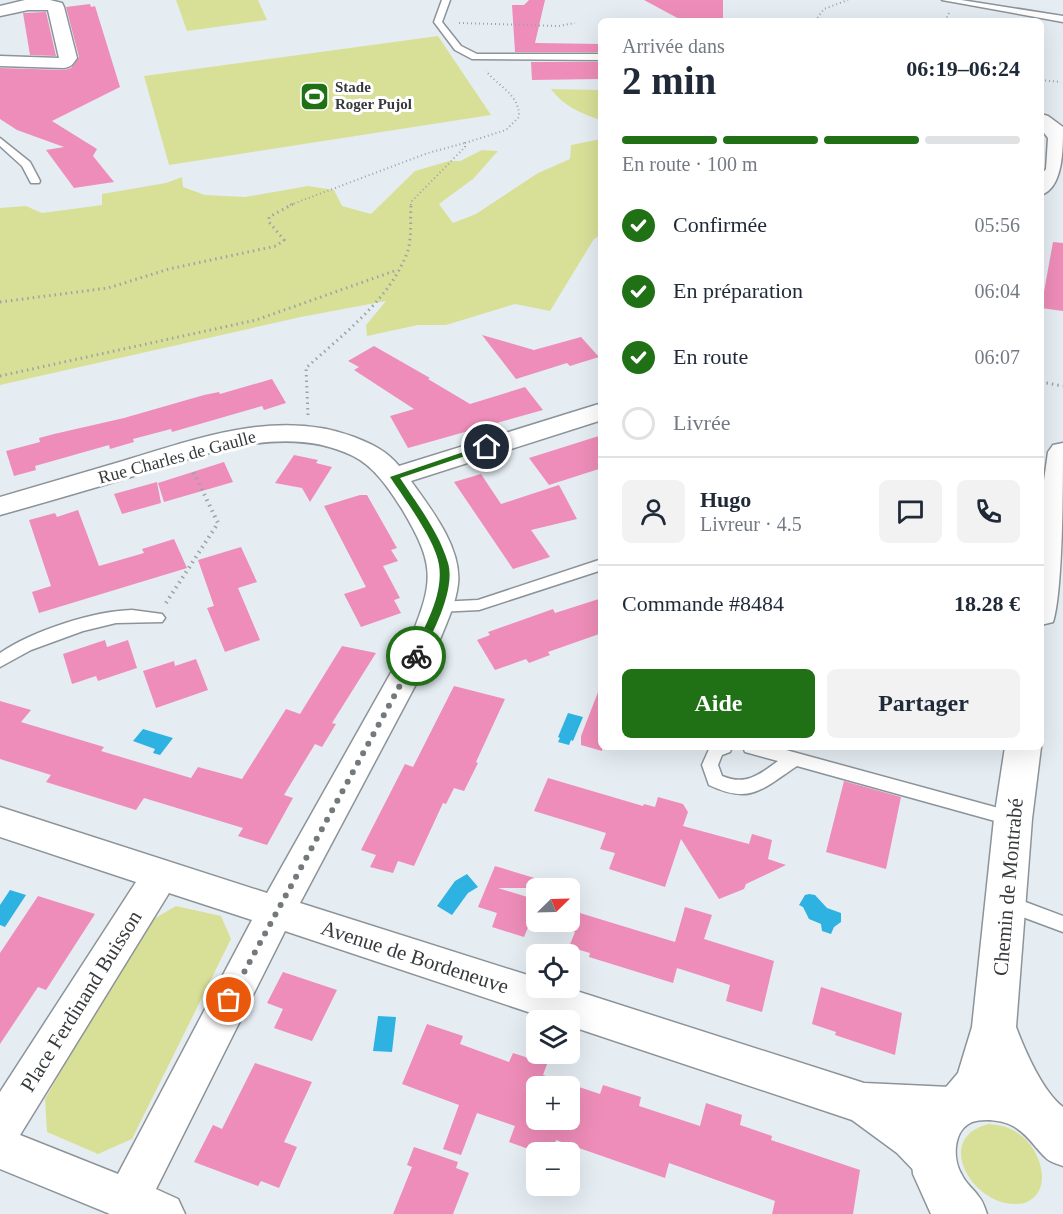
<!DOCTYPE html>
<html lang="fr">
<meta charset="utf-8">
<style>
body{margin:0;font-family:Georgia,serif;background:#f2f2f3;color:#1f2937;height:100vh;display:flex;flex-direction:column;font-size:22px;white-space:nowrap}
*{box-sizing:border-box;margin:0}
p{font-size:20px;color:#747a83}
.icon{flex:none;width:33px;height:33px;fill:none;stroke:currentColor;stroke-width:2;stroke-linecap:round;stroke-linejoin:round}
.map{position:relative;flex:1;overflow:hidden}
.panel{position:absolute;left:598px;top:18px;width:446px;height:732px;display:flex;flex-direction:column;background:#fff;border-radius:9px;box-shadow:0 6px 24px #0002}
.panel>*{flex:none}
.needle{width:39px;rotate:67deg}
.controls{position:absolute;left:526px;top:878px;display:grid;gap:12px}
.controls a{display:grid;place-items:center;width:54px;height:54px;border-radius:9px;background:#fff;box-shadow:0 6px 24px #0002;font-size:30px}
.pin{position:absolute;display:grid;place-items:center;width:51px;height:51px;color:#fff;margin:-26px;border:3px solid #fff;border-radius:50%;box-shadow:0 2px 6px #0007}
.courier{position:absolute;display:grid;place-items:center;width:60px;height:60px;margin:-30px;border:4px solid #207016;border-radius:50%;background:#fff;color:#222;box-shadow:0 2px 8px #0007}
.head em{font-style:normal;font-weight:700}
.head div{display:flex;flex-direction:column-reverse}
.head{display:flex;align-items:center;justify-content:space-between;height:102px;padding:0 24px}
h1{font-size:39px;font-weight:700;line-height:45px}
.bar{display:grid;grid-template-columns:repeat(4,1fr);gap:9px 6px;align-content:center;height:72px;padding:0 24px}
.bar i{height:8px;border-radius:4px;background:#e0e1e3}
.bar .current{background:#207016}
.bar p{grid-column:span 4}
.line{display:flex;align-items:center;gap:15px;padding:0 24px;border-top:2px solid #e0e1e3}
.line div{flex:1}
.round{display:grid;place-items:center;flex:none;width:63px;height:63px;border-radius:9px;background:#f2f2f3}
ol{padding:0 24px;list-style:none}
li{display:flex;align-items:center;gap:18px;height:66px}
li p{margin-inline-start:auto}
li .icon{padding:6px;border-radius:50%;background:#207016;color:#fff;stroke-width:4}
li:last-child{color:#747a83}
li i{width:33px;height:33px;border:3px solid #e0e1e3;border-radius:50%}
.button{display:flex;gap:12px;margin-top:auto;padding:12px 24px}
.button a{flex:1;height:69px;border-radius:9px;background:#207016;color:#fff;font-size:24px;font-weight:700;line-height:69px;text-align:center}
.button a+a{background:#f2f2f3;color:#1f2937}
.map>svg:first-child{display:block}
</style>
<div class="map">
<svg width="1063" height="1214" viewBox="0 0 1063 1214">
<rect width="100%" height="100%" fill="#e5edf3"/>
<path fill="#d8e098" d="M176,0H258L267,20L187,31Z
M438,36L491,115L169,165L144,76Z
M551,89L601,90V120C582,114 563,106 551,89Z
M601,139V235L594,239L550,311L515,304L446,325H418L367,336L366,325L386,301L301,317L0,385V208L26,206L42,213L102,205V194L166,183L182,177L183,187L205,195L245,197L308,186L334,190L342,206L371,214L415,171L449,161H460L482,150L498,151L473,179L439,204L453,223L476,214L538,173L570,159L571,145Z
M176,906L221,916L231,939L132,1139L98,1154L47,1132L45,1099L145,924Z
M989,1124C1002,1125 1013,1128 1023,1137C1041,1152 1054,1191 1025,1203C977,1214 929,1138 989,1124Z"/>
<path fill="#2db2e2" d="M568,713L583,717L573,741L571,740L569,745L558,742L560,738L558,737Z
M143,729L173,738L160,755L153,753L155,749L133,741Z
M467,874L478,887L468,893L452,915L437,906L455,881Z
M10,890L26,895L5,927L0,925V905Z
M809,894L815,895L827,908L841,913V922L834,927L831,934L822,931L821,924L809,919L803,907L799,905L805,895Z
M378,1016L396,1017L392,1052L373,1051Z"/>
<path fill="#ee8db9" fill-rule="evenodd" d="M529,0H545L535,43L602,44V52H515L512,5H524Z
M644,0H723V21H683Z
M90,4L91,7L95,6L120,87L52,121L97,149L93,156L114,182L74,188L46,150L64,147L17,130L0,119V68L64,70L71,68L79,57L66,7Z
M46,12L56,56L30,55L23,13Z
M531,62H602V79L532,80Z
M1053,242L1063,243V311L1041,308Z
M482,335L534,350L581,337L599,357L570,366L567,363L516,379Z
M374,346L430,378L428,379L470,404L525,387L543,410L408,448L390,416L414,409L354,370L359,367L348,361Z
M272,379L286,403L264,410L262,406L172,432L171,429L133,439L134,442L110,449L109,445L35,466L36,470L14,476L6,451L40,442L39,438L54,434L124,418L204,395L219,392L220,394Z
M602,435V468L549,485L529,458Z
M294,455L318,460L316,463L332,467L310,502L302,488L275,483Z
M224,462L233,482L164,502L158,483Z
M481,474L501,504L559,485L577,519L531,530L550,557L513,569L454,482Z
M157,482L161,503L122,514L114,494Z
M360,495H367L397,548L391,550L398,561L383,566L400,598L394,600L401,613L361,627L344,594L366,587L324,506Z
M78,510L99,566L144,553L142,549L174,539L187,568L39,613L32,592L51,586L29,520L55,513L57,517Z
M241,547L257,582L238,588L260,640L225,652L207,608L214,606L198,560Z
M602,598V633L548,652L550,655L529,663L526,659L495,670L477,640L490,635L488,632L553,609L555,613Z
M105,640L107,647L128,640L137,668L98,681L96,676L72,684L63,654Z
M342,646L376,653L332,723L336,724L322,747L315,744L284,795L293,798L267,845L238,836L243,828L144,798L136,810L46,782L51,775L0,759V701L31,710L21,722L104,747L101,751L191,778L198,767L242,779L286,709L300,714Z
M196,659L208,690L156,708L143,671L174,661L175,666Z
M454,686L505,699L476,762L478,763L464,791L454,788L446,804L443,803L414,866L398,861L393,873L370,867L376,855L361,850L405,764L413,767Z
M600,687L602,688V751L581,745V736Z
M548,778L643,806L644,804L655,807L658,797L683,804L688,812L683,826L749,844L752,834L772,840L768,859L786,865L746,884L744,889L719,899L681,839L665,887L609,869L615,853L600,849L606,833L534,811Z
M844,781L901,797L886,869L826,852Z
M495,866L551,883L550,888H498L537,900V920L532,918L524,937L492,927L497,913L478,907Z
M38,896L95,914L46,990L38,987L0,1044V953Z
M685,907L712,915L704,939L774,961L762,1012L726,1001L730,985L677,968L673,983L589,957L590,953L569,947L575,932L541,921H570V910L675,942Z
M283,972L337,990L312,1041L274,1028L283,1009L267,1003Z
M821,987L902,1013L895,1055L835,1035L836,1032L812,1024Z
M427,1024L463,1036L460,1044L509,1062L513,1053L547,1064L543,1075L600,1094L603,1085L641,1097L639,1106L700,1126L706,1103L742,1115L740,1125L772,1136L771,1140L860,1170L853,1214H772L775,1201L669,1163L665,1178L556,1140L552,1152H537L509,1142L515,1126L477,1113L461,1155L443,1149L459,1105L402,1084ZM537,1086H570V1119H537Z
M255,1063L312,1082L284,1142L297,1147L279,1188L261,1181L258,1186L194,1162L213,1125L222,1129Z
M414,1147L458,1162L456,1168L469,1173L453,1214H393L412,1167L407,1165Z"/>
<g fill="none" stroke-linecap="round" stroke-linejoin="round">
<defs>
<path id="service" d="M442,0H450L442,22L461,46L477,54H602V60L472,59L455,50L434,22Z
M942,0H961L1063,16V22Z
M0,138L30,162L40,181L39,183H31L22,166L0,146Z
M602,559V570L479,610L438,612L433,611L430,607L433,603L438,602L478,600Z
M132,610L162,614L165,618L162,622L116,623L83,631L31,650L0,667V653C32,631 93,611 132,610Z
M710,747H732L730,752L722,755L718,765L722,776C746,786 759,775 778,761L745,752L743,747H775L1013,812L1019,814L1022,819L1019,824L1013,826L797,766C762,789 751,805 709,785L702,765Z
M1007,895L1063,916V932L1001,909L998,903L1001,897Z"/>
<path id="minor" d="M50,0L62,3L64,7L77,58C73,64 71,67 64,68L0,66V56L59,58L48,10H28L0,16V6L25,0Z
M1041,114L1048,116L1063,127C1063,150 1063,188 1041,195V175L1046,169L1048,138L1041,129Z
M602,403V420L411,481C431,509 462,548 458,584C456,602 448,620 441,637L300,903L537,978V987H564L864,1083L950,1087L965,1093L971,1108L965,1123L950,1129L931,1127L949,1146L955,1161L949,1176L934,1182L919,1176L897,1153L852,1120L570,1026V1020H552L285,931L156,1189L178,1199L185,1214H110L0,1169V1092L136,882L0,837V807L267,893L411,637C435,579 434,563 402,509C389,489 375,467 353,456C282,421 197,457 127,478C85,491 42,503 0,515V497C41,485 82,473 123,461C196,439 278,408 354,437C372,444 387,451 399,466ZM169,893L252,920L118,1174L20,1135Z"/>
<path id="tertiary" d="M1063,443C1063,483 1063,591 1053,622L1041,625V502L1048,452L1053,445Z
M1005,747H1041L1032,819L1016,1027C1025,1051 1043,1092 1063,1107V1166C1058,1164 1050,1162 1046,1158C1034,1147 1029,1135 1013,1126C1003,1120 983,1118 972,1122C953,1130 952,1159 962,1175C966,1184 974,1189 979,1197C983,1201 985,1209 987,1214H931L913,1174L910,1138L926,1101L947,1086L958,1073L972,1027L994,819Z"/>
</defs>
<use href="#service" stroke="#8c9499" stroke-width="3"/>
<use href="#minor" stroke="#8c9499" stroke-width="3"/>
<use href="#tertiary" stroke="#8c9499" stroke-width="3"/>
<path stroke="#9da3a7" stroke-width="2" stroke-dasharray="1 3" stroke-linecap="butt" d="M815,21L824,9L848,0
M945,21L949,13
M459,23L559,26L575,23
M1041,80L1061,82
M290,205L428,153L465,143
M411,205V202L465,147V143L506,130L519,117C520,95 498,86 486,71"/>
<path stroke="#9da3a7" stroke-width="3" stroke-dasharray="1.5 4" stroke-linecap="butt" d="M0,302L108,288L169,269L276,246L284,240L269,222V217L293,204
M0,376L256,320L397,270
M1041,382L1063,386
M308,415L306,368C342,335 392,298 408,250C412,235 410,219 411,204"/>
<path stroke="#9da3a7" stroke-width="4" stroke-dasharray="1.5 4.5" stroke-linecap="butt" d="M166,603L218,523L192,469"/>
<use href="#service" fill="#fff" fill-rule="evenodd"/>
<use href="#minor" fill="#fff" fill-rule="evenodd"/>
<use href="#tertiary" fill="#fff" fill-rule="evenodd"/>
</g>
<path fill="#207016" d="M484,445L492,447L400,478C417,504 439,532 448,563C456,590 432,635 419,659H412L411,656C423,629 444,596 439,565C436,541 404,498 390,477Z"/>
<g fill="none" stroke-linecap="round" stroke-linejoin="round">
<path stroke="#74797c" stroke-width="6" stroke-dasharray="0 10.8" d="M229,1000L416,656"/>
</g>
<defs>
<symbol id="stadium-square" viewBox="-11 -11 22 22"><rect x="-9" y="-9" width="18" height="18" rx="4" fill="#207016" stroke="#fff"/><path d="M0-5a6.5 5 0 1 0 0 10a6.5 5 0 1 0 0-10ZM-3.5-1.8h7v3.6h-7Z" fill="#fff"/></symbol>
</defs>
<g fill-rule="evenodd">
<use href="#stadium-square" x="298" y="80" width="33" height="33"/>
</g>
<g text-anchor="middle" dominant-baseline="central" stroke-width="6" stroke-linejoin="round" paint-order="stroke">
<g font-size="15" font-weight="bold" fill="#373a3c" stroke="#fff" text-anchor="start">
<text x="335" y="87">Stade<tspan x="335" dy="17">Roger Pujol</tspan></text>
</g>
<g font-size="18" fill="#373a3c" stroke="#fff">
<text transform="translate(177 457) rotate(-15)">Rue Charles de Gaulle</text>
</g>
<g font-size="21" fill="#373a3c" stroke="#fff">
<text transform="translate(1008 887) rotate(-85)">Chemin de Montrabé</text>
<text transform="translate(415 957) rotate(18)">Avenue de Bordeneuve</text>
<text transform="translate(81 1001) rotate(-58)">Place Ferdinand Buisson</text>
</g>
</g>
</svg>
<div class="controls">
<a><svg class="needle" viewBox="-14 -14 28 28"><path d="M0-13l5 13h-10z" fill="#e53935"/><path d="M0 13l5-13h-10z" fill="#747a83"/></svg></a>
<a><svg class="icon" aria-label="locate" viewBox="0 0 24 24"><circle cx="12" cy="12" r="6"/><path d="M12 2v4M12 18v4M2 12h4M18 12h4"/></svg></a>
<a><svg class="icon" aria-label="layers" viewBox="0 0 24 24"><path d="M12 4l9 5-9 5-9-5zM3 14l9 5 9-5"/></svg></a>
<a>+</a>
<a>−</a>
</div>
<div class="pin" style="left:229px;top:1000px;background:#ea580c"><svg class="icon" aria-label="bag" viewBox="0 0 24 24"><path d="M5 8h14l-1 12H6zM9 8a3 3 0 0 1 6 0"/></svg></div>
<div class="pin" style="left:487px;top:447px;background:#1f2937"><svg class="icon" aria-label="home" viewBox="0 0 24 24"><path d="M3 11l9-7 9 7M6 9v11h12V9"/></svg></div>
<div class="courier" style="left:416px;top:656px"><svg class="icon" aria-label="bike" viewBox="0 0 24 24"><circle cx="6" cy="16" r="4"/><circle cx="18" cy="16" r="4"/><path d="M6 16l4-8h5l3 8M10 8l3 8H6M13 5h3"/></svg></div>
<section class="panel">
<div class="head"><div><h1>2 min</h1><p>Arrivée dans</p></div><em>06:19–06:24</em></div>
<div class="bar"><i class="current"></i><i class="current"></i><i class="current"></i><i></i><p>En route · 100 m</p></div>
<ol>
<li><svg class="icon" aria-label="check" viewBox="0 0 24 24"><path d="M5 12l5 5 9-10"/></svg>Confirmée<p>05:56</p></li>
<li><svg class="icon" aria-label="check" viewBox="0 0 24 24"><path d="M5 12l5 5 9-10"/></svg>En préparation<p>06:04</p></li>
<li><svg class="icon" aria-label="check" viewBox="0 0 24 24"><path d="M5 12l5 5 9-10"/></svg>En route<p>06:07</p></li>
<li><i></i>Livrée</li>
</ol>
<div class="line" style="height:108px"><a class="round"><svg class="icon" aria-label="person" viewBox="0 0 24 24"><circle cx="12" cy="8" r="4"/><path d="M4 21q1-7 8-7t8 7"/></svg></a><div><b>Hugo</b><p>Livreur · 4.5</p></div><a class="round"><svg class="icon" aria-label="chat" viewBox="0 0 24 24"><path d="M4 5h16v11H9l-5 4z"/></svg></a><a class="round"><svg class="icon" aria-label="phone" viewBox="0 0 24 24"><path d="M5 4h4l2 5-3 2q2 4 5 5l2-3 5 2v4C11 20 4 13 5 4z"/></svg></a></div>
<div class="line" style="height:78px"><div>Commande #8484</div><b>18.28 €</b></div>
<div class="button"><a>Aide</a><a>Partager</a></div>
</section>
</div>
